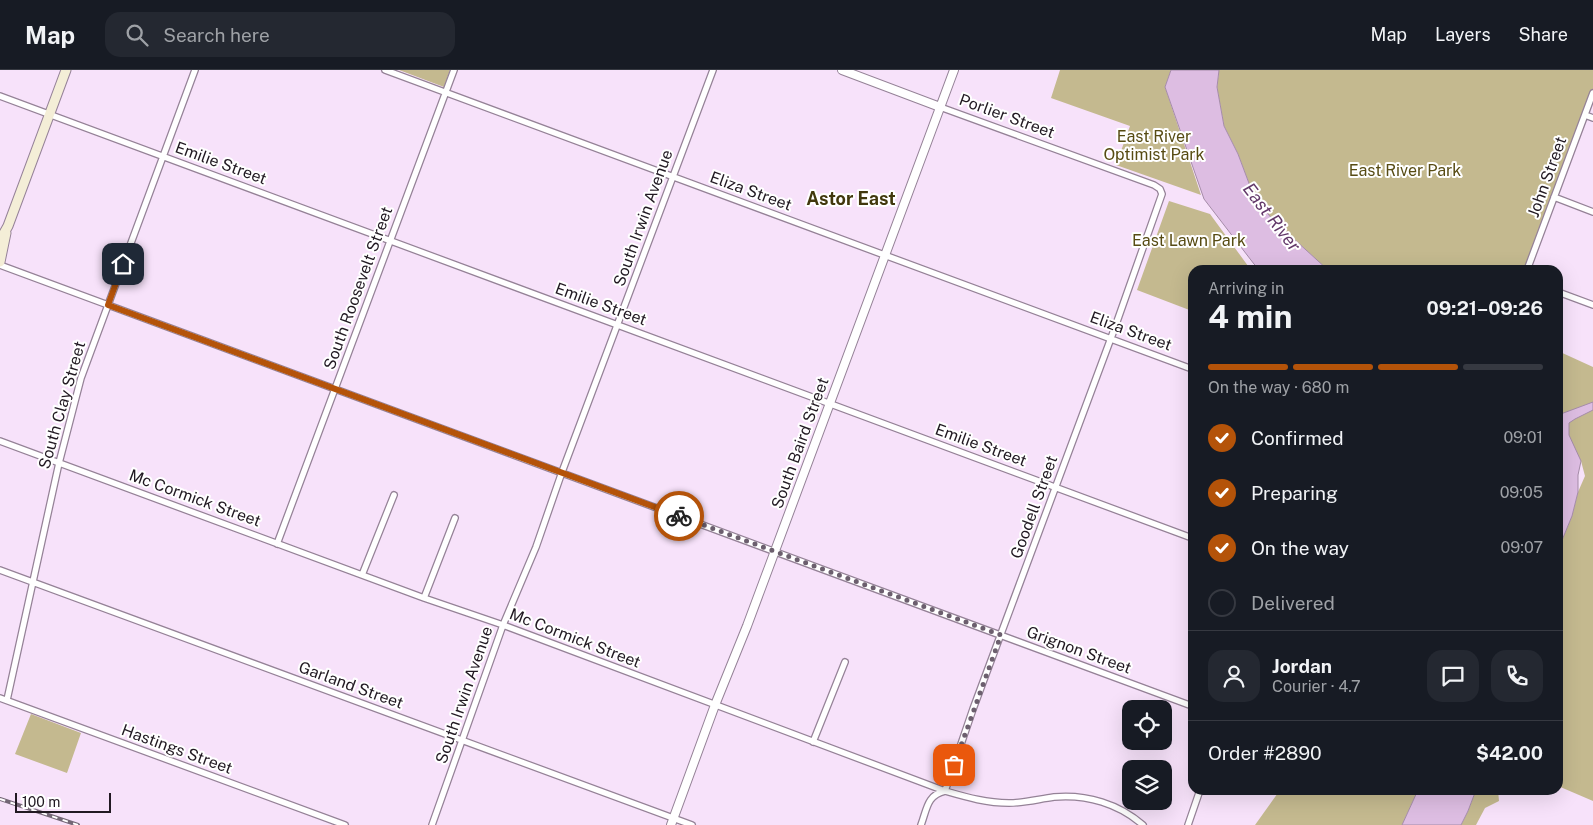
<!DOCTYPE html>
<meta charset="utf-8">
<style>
body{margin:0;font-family:"Public Sans",sans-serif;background:#242831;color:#f1f3f6;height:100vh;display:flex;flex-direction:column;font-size:19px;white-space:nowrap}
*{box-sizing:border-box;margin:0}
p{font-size:16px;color:#9ea1a6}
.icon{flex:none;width:28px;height:28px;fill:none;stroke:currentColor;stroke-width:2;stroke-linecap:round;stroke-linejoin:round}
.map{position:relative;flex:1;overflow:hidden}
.panel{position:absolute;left:1188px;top:195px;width:375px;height:530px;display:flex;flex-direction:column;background:#171b24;border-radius:15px;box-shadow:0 5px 20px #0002}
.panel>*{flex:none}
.controls{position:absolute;left:1122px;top:630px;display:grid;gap:10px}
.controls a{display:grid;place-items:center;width:50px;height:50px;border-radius:10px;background:#171b24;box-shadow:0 5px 20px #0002;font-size:25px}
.scale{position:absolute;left:15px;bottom:12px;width:96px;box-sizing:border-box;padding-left:5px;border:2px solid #211922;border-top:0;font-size:14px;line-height:18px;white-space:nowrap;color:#211922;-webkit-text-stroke:4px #fff;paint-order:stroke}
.pin{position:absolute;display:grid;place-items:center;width:42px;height:42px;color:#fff;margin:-21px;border-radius:10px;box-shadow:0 2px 8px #0006}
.courier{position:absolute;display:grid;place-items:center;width:50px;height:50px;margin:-25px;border:4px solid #b45309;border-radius:50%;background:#fff;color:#222;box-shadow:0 1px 6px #0007}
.overview em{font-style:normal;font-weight:700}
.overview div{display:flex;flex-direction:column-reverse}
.overview{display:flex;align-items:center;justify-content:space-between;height:85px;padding:0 20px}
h1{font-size:32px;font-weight:700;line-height:38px}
.bar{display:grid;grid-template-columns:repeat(4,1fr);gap:8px 5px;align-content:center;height:60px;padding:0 20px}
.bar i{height:6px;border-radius:4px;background:#363941}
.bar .on{background:#b45309}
.bar p{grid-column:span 4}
.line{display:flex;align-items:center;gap:12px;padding:0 20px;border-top:1px solid #363941}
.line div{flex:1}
.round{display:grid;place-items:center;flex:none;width:52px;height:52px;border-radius:15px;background:#242831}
ol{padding:0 20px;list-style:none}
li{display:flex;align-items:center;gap:15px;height:55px}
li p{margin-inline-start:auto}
li .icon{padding:5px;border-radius:50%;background:#b45309;color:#fff;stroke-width:4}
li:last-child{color:#9ea1a6}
li i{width:28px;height:28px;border:2px solid #363941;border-radius:50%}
header{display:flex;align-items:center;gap:30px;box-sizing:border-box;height:70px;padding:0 25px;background:#171b24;border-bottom:1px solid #363941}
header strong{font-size:24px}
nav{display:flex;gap:28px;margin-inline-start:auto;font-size:18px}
.search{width:350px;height:45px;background:#242831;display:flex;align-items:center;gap:12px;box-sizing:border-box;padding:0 18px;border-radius:15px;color:#9ea1a6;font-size:19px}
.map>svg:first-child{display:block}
</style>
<header>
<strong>Map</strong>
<div class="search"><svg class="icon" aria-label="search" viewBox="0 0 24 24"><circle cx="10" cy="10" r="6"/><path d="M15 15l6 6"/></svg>Search here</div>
<nav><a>Map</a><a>Layers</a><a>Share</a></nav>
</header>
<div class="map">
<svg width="1593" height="755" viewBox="0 0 1593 755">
<rect width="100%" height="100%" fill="#f7e2fa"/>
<path fill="#c4b98f" d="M399,0H450L444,17Z
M1060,0H1171L1165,17L1201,125L1116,95L1130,56L1051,28Z
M1219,0H1593V23L1527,200H1328L1272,149L1253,124L1238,84L1224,56L1217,17Z
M1169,131L1210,144L1251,200H1192V241L1137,220Z
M1558,281L1593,297V731L1558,716V480L1572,446L1578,422L1585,406L1581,391L1558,348Z
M31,644L81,663L67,703L15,684Z
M1280,720H1418L1402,755H1255Z
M1476,720H1498L1499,731L1485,738L1476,755H1461L1468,741Z"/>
<path fill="#ddbde2" stroke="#a58ca8" d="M1171,0H1219L1217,17L1224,56L1238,84L1253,124L1272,149L1328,200H1260L1254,194L1204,129L1165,17Z
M1593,332V340L1575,349L1569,353V365L1581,391L1578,405V422L1572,446L1558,480V345Z
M1418,720H1476L1468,741L1461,755H1402Z"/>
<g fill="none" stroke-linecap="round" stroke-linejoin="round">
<defs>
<path id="minor" d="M385,0L1192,299
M0,26L1192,468
M1585,45L1593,48
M1554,127L1593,142
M0,195L1192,636
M1527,200L1593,23
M1558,222L1593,235
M0,371L424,528L503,555L945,721C966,727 986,733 1009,733C1024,733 1039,729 1054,727C1087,724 1119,734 1143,755
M277,474L454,0
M0,500L692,755
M362,505L394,425
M424,528L455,448
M0,628L345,755
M7,630L59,393L81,308L195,0
M813,672L845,592
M432,755L503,555L536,477L562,402L713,0
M921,755C927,739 927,725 945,721L973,639L1114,260L1162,124L1160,119L1154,115L940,37
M1188,755L1200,720"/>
<path id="tertiary" d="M842,0L940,37
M671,755L715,635L747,556L954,0"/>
<path id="secondary" d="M0,170L8,156L66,0
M0,192L6,163"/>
</defs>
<use href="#minor" stroke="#958297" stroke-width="8"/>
<use href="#tertiary" stroke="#958297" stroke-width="10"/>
<use href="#secondary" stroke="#958297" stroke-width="11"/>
<use href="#minor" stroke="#fff" stroke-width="5.5"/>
<use href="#tertiary" stroke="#fff" stroke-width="8"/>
<use href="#secondary" stroke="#f4eed7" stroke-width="9"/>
<defs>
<path id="rail" d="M0,729L78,755"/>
</defs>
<use href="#rail" stroke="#746776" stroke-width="4"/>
<use href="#rail" stroke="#fff" stroke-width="2" stroke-dasharray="5.5" stroke-linecap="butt"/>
</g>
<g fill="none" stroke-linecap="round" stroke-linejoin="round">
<path stroke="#6c5f6e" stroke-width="5" stroke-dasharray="0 9" d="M679,446L1001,565L954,695"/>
<path stroke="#b45309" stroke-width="6" d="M123,194L108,235L679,446"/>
</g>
<g text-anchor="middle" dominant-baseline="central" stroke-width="4" stroke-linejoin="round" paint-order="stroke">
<g font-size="16" fill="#211922" stroke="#fff">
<text transform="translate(1007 46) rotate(20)">Porlier Street</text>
<text transform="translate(221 93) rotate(20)">Emilie Street</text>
<text transform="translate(1547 107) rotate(-70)">John Street</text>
<text transform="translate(751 121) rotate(20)">Eliza Street</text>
<text transform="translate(643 148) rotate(-70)">South Irwin Avenue</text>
<text transform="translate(358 218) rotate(-70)">South Roosevelt Street</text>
<text transform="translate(601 234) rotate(20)">Emilie Street</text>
<text transform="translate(1131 261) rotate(20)">Eliza Street</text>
<text transform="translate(62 335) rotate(-74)">South Clay Street</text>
<text transform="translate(800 373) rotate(-70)">South Baird Street</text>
<text transform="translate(981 375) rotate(20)">Emilie Street</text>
<text transform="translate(195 428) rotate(20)">Mc Cormick Street</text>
<text transform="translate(1034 437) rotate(-70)">Goodell Street</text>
<text transform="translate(575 568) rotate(21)">Mc Cormick Street</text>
<text transform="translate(1079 580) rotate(20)">Grignon Street</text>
<text transform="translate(351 615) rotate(20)">Garland Street</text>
<text transform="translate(464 625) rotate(-71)">South Irwin Avenue</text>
<text transform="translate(177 679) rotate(20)">Hastings Street</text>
</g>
<g font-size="16" fill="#574b13" stroke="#fff">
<text x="1154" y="66">East River<tspan x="1154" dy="18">Optimist Park</tspan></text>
<text x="1405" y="100">East River Park</text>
<text x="1189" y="170">East Lawn Park</text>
</g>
<g font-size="18" font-weight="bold" fill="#41380d" stroke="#fff">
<text x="851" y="128">Astor East</text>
</g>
<g font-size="18" font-style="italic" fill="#63396a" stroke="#fff">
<text transform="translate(1272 147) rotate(52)">East River</text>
</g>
</g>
</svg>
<div class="controls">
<a><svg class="icon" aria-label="locate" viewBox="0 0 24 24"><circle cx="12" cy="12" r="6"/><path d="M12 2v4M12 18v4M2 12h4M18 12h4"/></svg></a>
<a><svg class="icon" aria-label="layers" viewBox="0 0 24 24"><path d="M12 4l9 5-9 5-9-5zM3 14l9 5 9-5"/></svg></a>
</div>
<div class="scale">100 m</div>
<div class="pin" style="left:954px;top:695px;background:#ea580c"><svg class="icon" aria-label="bag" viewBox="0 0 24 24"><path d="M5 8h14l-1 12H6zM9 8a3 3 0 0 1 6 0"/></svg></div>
<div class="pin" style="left:123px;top:194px;background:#1f2937"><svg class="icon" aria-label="home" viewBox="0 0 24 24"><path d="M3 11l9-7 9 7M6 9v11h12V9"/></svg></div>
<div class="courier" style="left:679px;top:446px"><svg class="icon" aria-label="bike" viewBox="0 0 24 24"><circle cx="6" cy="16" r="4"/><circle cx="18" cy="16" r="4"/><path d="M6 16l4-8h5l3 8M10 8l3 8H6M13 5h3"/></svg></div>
<section class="panel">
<div class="overview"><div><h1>4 min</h1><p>Arriving in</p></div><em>09:21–09:26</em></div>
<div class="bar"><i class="on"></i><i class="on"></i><i class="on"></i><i></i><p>On the way · 680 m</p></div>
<ol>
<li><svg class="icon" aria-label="check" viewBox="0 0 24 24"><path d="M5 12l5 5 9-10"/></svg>Confirmed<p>09:01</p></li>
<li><svg class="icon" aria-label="check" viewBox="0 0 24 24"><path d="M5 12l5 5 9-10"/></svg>Preparing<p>09:05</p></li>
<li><svg class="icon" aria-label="check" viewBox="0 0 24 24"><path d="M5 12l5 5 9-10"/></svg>On the way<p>09:07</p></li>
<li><i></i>Delivered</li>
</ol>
<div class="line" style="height:90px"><a class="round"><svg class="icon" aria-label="person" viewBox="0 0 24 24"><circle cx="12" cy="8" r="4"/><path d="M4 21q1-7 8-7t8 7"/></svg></a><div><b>Jordan</b><p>Courier · 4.7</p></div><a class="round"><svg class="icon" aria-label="chat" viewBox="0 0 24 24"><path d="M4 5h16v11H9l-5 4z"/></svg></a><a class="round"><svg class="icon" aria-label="phone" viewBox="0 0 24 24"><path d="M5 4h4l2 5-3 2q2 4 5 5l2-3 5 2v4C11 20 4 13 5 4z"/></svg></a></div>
<div class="line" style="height:65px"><div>Order #2890</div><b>$42.00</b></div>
</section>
</div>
